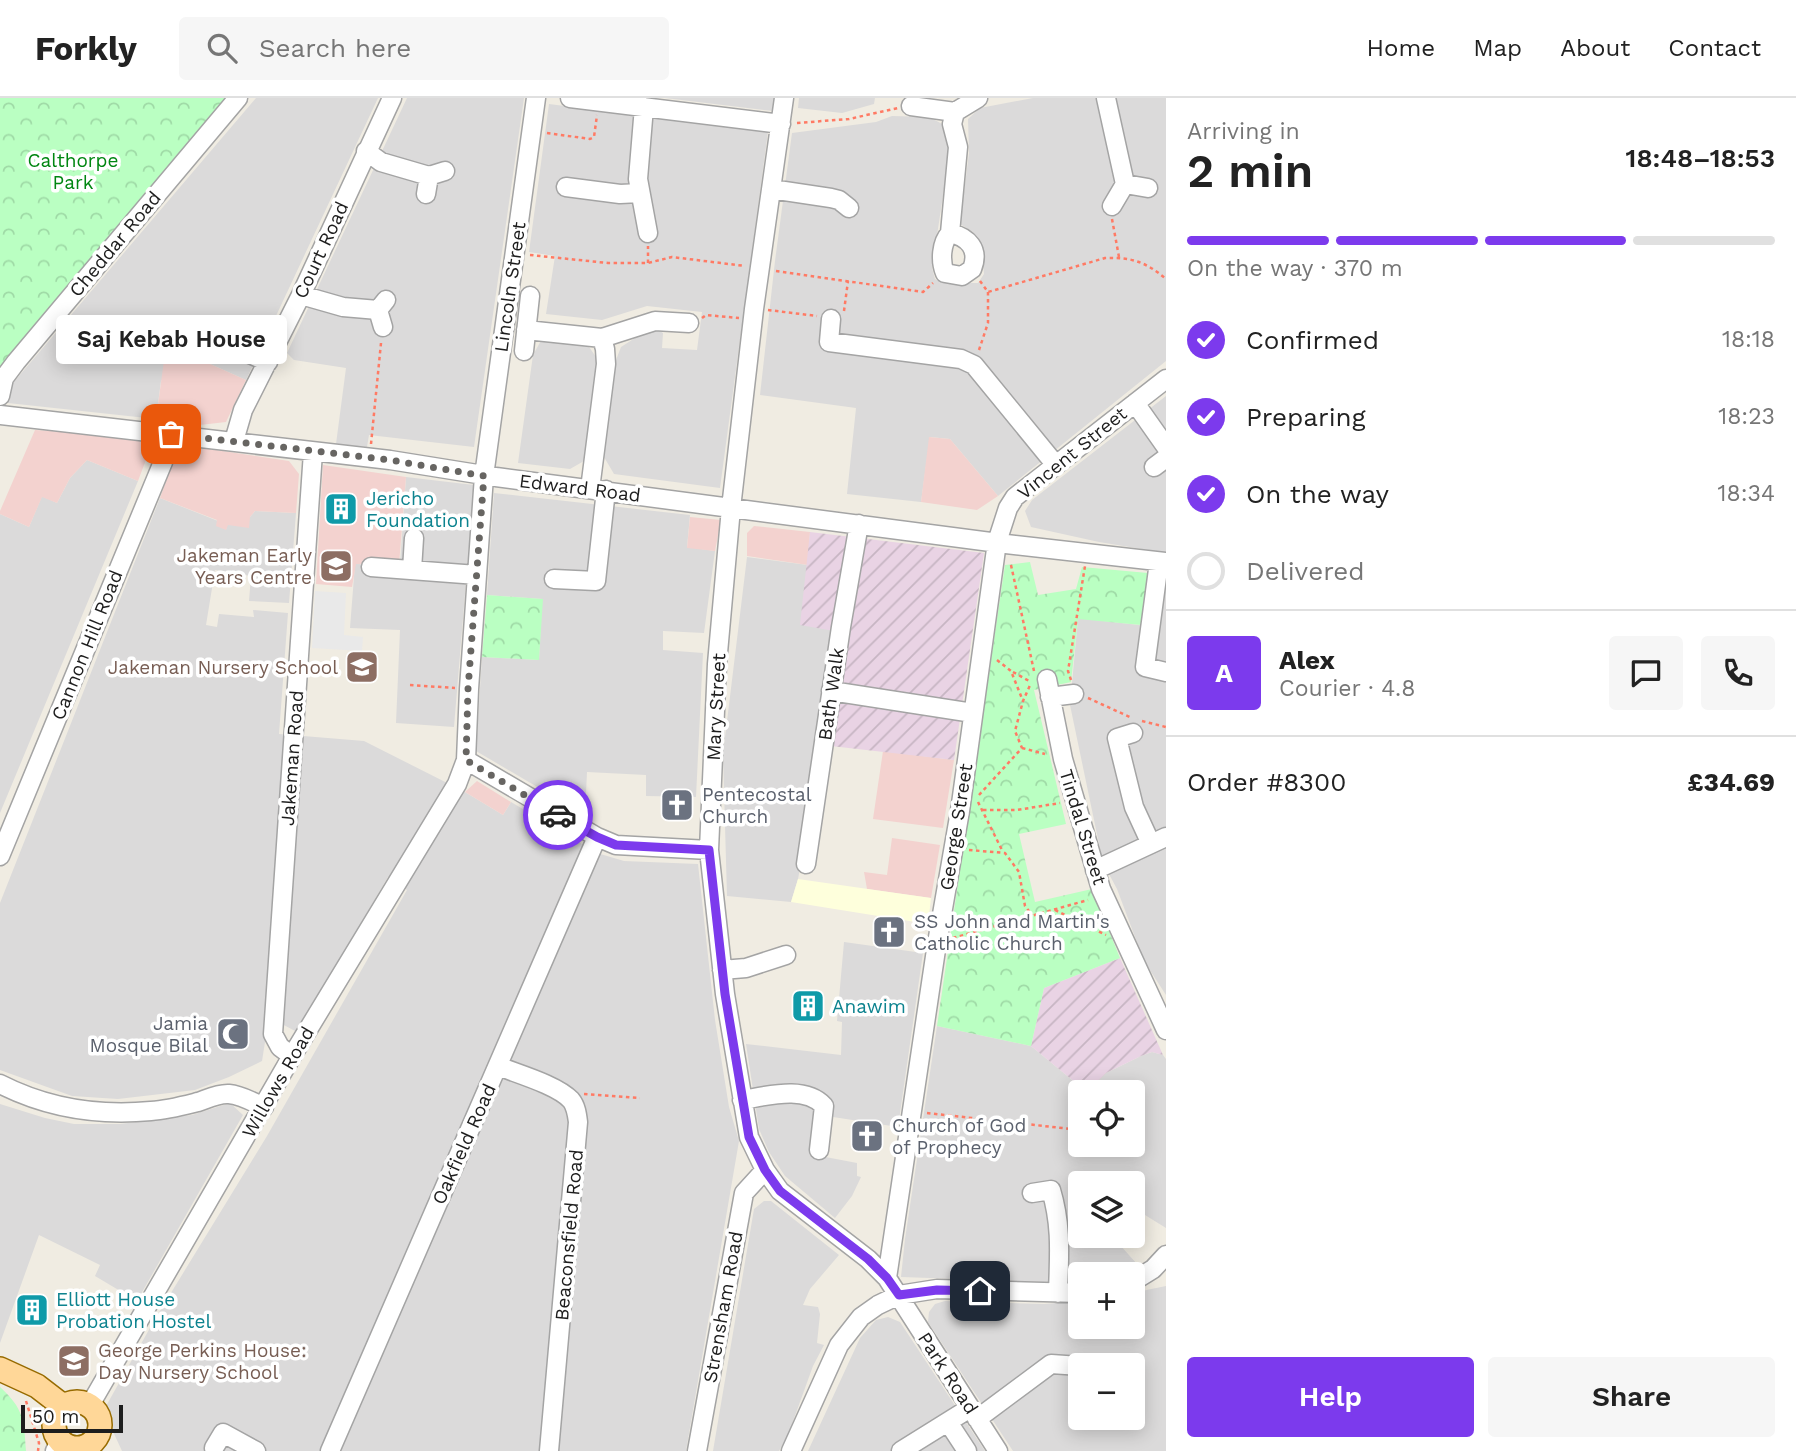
<!DOCTYPE html>
<meta charset="utf-8">
<style>
body{margin:0;font-family:"Work Sans",sans-serif;background:#f6f6f6;color:#222;height:100vh;display:flex;flex-direction:column;font-size:26px;white-space:nowrap}
*{box-sizing:border-box;margin:0}
p{font-size:23px;color:#767676}
.icon{flex:none;width:38px;height:38px;fill:none;stroke:currentColor;stroke-width:2;stroke-linecap:round;stroke-linejoin:round}
.map{position:relative;flex:1;overflow:hidden}
.panel{display:flex;flex-direction:column;background:#fff;width:630px}
.panel>*{flex:none}
.tools{position:absolute;left:1068px;top:982px;display:grid;gap:14px}
.tools a{display:grid;place-items:center;width:77px;height:77px;border-radius:7px;background:#fff;box-shadow:0 4px 18px #0003;font-size:35px}
.scale{position:absolute;left:21px;bottom:18px;width:102px;box-sizing:border-box;padding-left:7px;border:4px solid #1d1d1d;border-top:0;font-size:19px;line-height:24px;white-space:nowrap;color:#1d1d1d;-webkit-text-stroke:5px #fff;paint-order:stroke}
.pin{position:absolute;display:grid;place-items:center;width:60px;height:60px;color:#fff;margin:-30px;border-radius:14px;box-shadow:0 4px 10px #0006}
.courier{position:absolute;display:grid;place-items:center;width:70px;height:70px;margin:-35px;border:5px solid #7c3aed;border-radius:50%;background:#fff;color:#222;box-shadow:0 2px 9px #0007}
.bubble{position:absolute;height:49px;border-radius:7px;background:#fff;box-shadow:0 4px 18px #0003;font-size:23px;font-weight:600;line-height:49px;text-align:center}
.headline em{font-style:normal;font-weight:600}
.headline div{display:flex;flex-direction:column-reverse}
.headline{display:flex;align-items:center;justify-content:space-between;height:119px;padding:0 21px}
h1{font-size:46px;font-weight:600;line-height:52px}
.bar{display:grid;grid-template-columns:repeat(4,1fr);gap:10px 7px;align-content:center;height:84px;padding:0 21px}
.bar i{height:9px;border-radius:5px;background:#e0e0e0}
.bar .on{background:#7c3aed}
.bar p{grid-column:span 4}
.line{display:flex;align-items:center;gap:18px;padding:0 21px;border-top:2px solid #e0e0e0}
.line div{flex:1}
.round{display:grid;place-items:center;flex:none;width:74px;height:74px;border-radius:7px;background:#f6f6f6}
ol{padding:0 21px;list-style:none}
li{display:flex;align-items:center;gap:21px;height:77px}
li p{margin-inline-start:auto}
li .icon{padding:7px;border-radius:50%;background:#7c3aed;color:#fff;stroke-width:4}
li:last-child{color:#767676}
li i{width:38px;height:38px;border:4px solid #e0e0e0;border-radius:50%}
.button{display:flex;gap:14px;margin-top:auto;padding:14px 21px}
.button a{flex:1;height:80px;border-radius:7px;background:#7c3aed;color:#fff;font-size:28px;font-weight:600;line-height:80px;text-align:center}
.button a+a{background:#f6f6f6;color:#222}
header{display:flex;align-items:center;gap:42px;box-sizing:border-box;height:98px;padding:0 35px;background:#fff;border-bottom:2px solid #e0e0e0}
header strong{font-size:33px}
nav{display:flex;gap:38px;margin-inline-start:auto;font-size:24px}
.search{width:490px;height:63px;background:#f6f6f6;display:flex;align-items:center;gap:18px;box-sizing:border-box;padding:0 24px;border-radius:7px;color:#767676;font-size:26px}
main{display:flex;flex:1;min-height:0}
.map>svg:first-child{display:block}
</style>
<header>
<strong>Forkly</strong>
<div class="search"><svg class="icon" aria-label="search" viewBox="0 0 24 24"><circle cx="10" cy="10" r="6"/><path d="M15 15l6 6"/></svg>Search here</div>
<nav><a>Home</a><a>Map</a><a>About</a><a>Contact</a></nav>
</header>
<main>
<div class="map">
<svg width="1166" height="1353" viewBox="0 0 1166 1353">
<defs>
<pattern id="industrial-furrows" width="10" height="10" patternUnits="userSpaceOnUse" patternTransform="scale(1.75)"><rect width="10" height="10" fill="#e9d3e4"/><path d="M-1 1l2-2M0 10L10 0M9 11l2-2" fill="none" stroke="#c7b5c3"/></pattern>
<pattern id="park-crowns" width="20" height="18" patternUnits="userSpaceOnUse" patternTransform="scale(1.75)"><rect width="20" height="18" fill="#baffc2"/><path d="M2 6a3 3 0 1 1 6 0M12 15a3 3 0 1 1 6 0" fill="none" stroke="#9fdaa6"/></pattern>
</defs>
<rect width="100%" height="100%" fill="#f0ece2"/>
<path fill="#dbdada" fill-rule="evenodd" d="M256,0H378L246,282L190,257L161,283L156,321L8,305L1,299Z
M407,0H524L474,349L369,337L367,349L336,346L346,270L294,262L287,255Z
M665,0H775L773,13Z
M799,0H875L874,6L842,15L798,10Z
M1033,0H1166V263L998,398L950,341L930,339L921,404L847,396L856,310L760,297L775,163L792,35L876,24L892,18L929,19L946,28L950,52L932,170L935,181L943,185H978L984,176L982,147L973,134L960,126L969,55L968,21L980,10Z
M549,6L768,34L720,390L614,376L604,359L616,262L621,249L635,240L658,232L663,235L662,250L697,252L702,214L647,208L602,222L546,216L555,158L529,154Z
M543,239L585,243L598,262L584,363L570,371L518,365L533,257Z
M1166,298V455L1099,444L1031,429L1025,413L1032,402Z
M87,362L138,383L0,715V416L29,429L42,398L57,405L70,380Z
M406,379L474,387L454,629L396,625L400,532L350,530L355,466L400,467Z
M494,395L690,417L687,449L715,453L704,535L663,533V552L703,555L696,699L646,698V677L587,674L585,717L476,653L482,559L539,562L542,501L487,497Z
M160,400L218,423L226,431L227,427L250,419L255,413L296,415L289,505L249,503L251,478L215,472L206,527L217,529L219,516L254,519L253,512L288,515L279,636L364,643L465,694L503,717L511,704L597,755L624,763L698,766L715,922L729,1009L739,1043L686,1353H122L110,1327L106,1308L155,1221L267,1038L407,792L388,779L297,934L280,925H268L262,963L229,979L195,992L118,1001L72,998L0,972V805Z
M747,459L808,467L805,492L835,533L806,740L798,781L791,804L727,798L723,656Z
M1166,477V897L1144,863L1117,791L1103,765L1070,607L1078,520L1156,529Z
M844,844L923,855L898,1029L820,1017L815,1057L857,1065V1078L861,1079L852,1098L835,1120L785,1078L769,1054L759,1031L746,946L841,957L842,924L837,923Z
M937,928L1031,948L1077,986L1081,994L1080,1046H1132V994H1087L1106,975L1141,958L1152,954L1163,957L1166,961V1130L1132,1109V1085H1080V1138H1112L1137,1166L1123,1176H1080V1182L1044,1184L901,1179L905,1141Z
M230,1005L243,1017L137,1203L95,1178L100,1167L39,1137L0,1245V1006L45,1020L74,1026H120L192,1017Z
M764,1103H771L839,1157L810,1191L803,1207L818,1209L820,1216L817,1245L824,1247L813,1268L788,1337L779,1353H713L754,1111Z
M1166,1188V1353H1013L928,1224L929,1214L935,1206L945,1203L1044,1206L1080,1203V1228H1132V1195ZM1080,1267H1132V1320H1080Z
M888,1219L900,1224L985,1353H808L860,1240L876,1222Z"/>
<path fill="#f3d2cf" d="M165,255L183,264L190,257L246,282L226,324L200,327L156,321Z
M35,332L141,339L146,344L147,359L138,383L87,362L70,380L57,405L42,399L29,429L0,416V413Z
M929,339L950,341L998,398L977,412L921,404Z
M196,349L289,363L299,376L296,415L255,413L250,419L249,430L228,427L226,432L216,428L217,422L160,400L174,360L185,352Z
M323,367L406,379L399,467L356,466L352,489L316,486Z
M690,419L721,422L715,453L687,450Z
M754,428L810,434L808,467L747,458V435Z
M883,653L954,662L943,730L873,721Z
M477,683L511,704L503,717L465,694Z
M892,740L940,747L931,800L867,791L864,774L887,777Z"/>
<path fill="url(#industrial-furrows)" d="M810,434L984,455L954,662L831,648L834,533L800,527Z
M1120,860L1163,957L1152,954L1141,958L1106,975L1087,994H1081L1077,986L1031,948L1044,890Z"/>
<path fill="#feffdc" d="M798,781L931,800L928,826L791,804Z"/>
<path fill="url(#park-crowns)" d="M0,0H229L0,271Z
M1030,464L1038,497L1076,491L1082,469L1148,475L1141,527L1078,521L1071,584L1034,592L1066,726L1019,736L1035,804L1092,791L1120,860L1044,890L1031,948L937,928L1005,467Z
M487,497L543,501L539,562L482,559Z
M0,1289C24,1311 24,1322 26,1353H0Z"/>
<path fill="#e9e9e9" d="M315,493L346,495L344,537L363,539L362,553L312,550Z"/>
<g fill="none" stroke-linecap="round" stroke-linejoin="round">
<defs>
<path id="minor" d="M570,0L781,26
M784,0L754,211L731,410L717,566L709,752L725,896L749,1039L765,1072L780,1093L868,1161L887,1180L998,1353
M1106,0L1125,86
M911,8L955,14L978,0
M644,9L638,81L648,135
M366,53L381,64L429,78
M566,89L620,96L640,95
M771,91L831,100L839,102L849,110
M426,96L429,78L445,73
M1112,108L1125,86L1148,90
M950,135C941,145 940,163 945,175L962,178L972,171C980,151 968,139 950,135L958,49L952,26L955,14
M301,197L343,209L378,212
M831,221L829,244L961,261L974,267L1055,366
M383,229L378,212L386,202
M526,232L602,240L655,223L689,225
M211,239L268,264
M524,253L530,198
M0,298L4,280L16,264L238,0
M1135,305L1166,349
M0,317L390,362L496,379L731,410L1006,446L1166,464
M234,343L243,312L301,197L392,0
M1154,369L1166,360
M590,391L606,266L605,251L602,240
M1159,464L1145,569L1166,574
M371,469L477,477
M412,472L414,440
M554,481L596,483L606,392
M1047,581L1063,661L1101,791L1166,932
M831,593L973,615
M1050,599L1074,596
M1133,635L1117,640L1134,709L1151,746
M466,662L597,739L616,747L709,752
M0,758L163,364L171,336
M806,766L841,529L859,426
M1095,772L1166,739
M722,872L746,870L786,857
M292,958L280,949L273,936L313,354
M498,968C518,976 557,987 571,1002C576,1008 577,1016 578,1024L549,1353
M0,986C47,1010 98,1018 151,1013C167,1012 182,1008 198,1004C207,1001 219,995 229,996C241,997 253,1004 264,1009
M742,1002C767,998 805,987 824,1008L819,1052
M1032,1095L1051,1092C1062,1128 1059,1159 1058,1195
M887,1180L937,845L960,713L997,444L1008,410L1015,399L1166,281
M1132,1184L1153,1171L1166,1157
M90,1307L292,958L457,686L466,662L469,591L484,378L536,0
M977,1321L1051,1266L1080,1268
M948,1324L967,1353
M214,1350L223,1335L256,1353
M55,1353L60,1343
M330,1353L597,739
M697,1353L744,1095L765,1072
M791,1353L839,1247L861,1219L878,1207L899,1197L937,1191L1080,1195
M901,1353L970,1310"/>
<path id="major" d="M0,1271L37,1288L63,1308
M54 1327a23 23 0 1 1 46 0a23 23 0 1 1-46 0Z"/>
</defs>
<use href="#minor" stroke="#a4a4a4" stroke-width="21"/>
<use href="#major" stroke="#976b00" stroke-width="26"/>
<path stroke="#ff7a64" stroke-width="2.5" stroke-dasharray="3.5 3.5" stroke-linecap="butt" d="M797,25L849,21L898,10
M547,35L590,41L594,39L597,17
M1112,121L1119,159
M530,157L608,165H648L672,159L745,168
M648,165V148
M776,173L923,194L933,185
M980,183L988,194L1105,160C1132,159 1146,164 1166,181
M768,212L817,218
M844,213L848,183
M702,220L706,217L739,220
M979,252L988,225V194
M371,346L381,245
M1011,467L1034,573
M997,562L1011,573L1023,603L1031,585
M1013,574L1031,584
M1071,582L1068,573L1085,468
M410,587L455,590
M1088,600L1132,620
M1142,623L1166,629
M1022,650L1045,656
M979,697L1022,650L1015,633L1023,603
M978,704L1003,754
M983,712H1017L1060,705
M969,752L1005,755L1019,774L1025,808L1032,817
M1055,812L1106,837
M953,840L1088,802
M584,996L640,1000
M927,1015L1080,1032
M26,1303L39,1345L38,1353"/>
<use href="#minor" stroke="#fff" stroke-width="18"/>
<use href="#major" stroke="#ffd798" stroke-width="23"/>
</g>
<g fill="none" stroke-linecap="round" stroke-linejoin="round">
<path stroke="#676562" stroke-width="7" stroke-dasharray="0 12.6" d="M171,336L390,362L484,378L468,591L466,662L558,717"/>
<path stroke="#7c3aed" stroke-width="9" d="M558,717L597,739L616,747L709,752L725,896L749,1039L765,1072L780,1093L868,1161L887,1180L899,1197L937,1192L980,1193"/>
</g>
<defs>
<symbol id="building-square" viewBox="-11 -11 22 22"><rect x="-9" y="-9" width="18" height="18" rx="4" fill="#0f9aa8" stroke="#fff"/><path d="M-4-6H4V6H1V3H-1V6H-4ZM-2.5-4.3h1.7v1.8h-1.7ZM.8-4.3h1.7v1.8H.8ZM-2.5-1h1.7V.8h-1.7ZM.8-1h1.7V.8H.8Z" fill="#fff"/></symbol>
<symbol id="school-square" viewBox="-11 -11 22 22"><rect x="-9" y="-9" width="18" height="18" rx="4" fill="#8d6e63" stroke="#fff"/><path d="M0-5L7-2L0 1L-7-2ZM-4 1L0 2.5L4 1V4Q0 6-4 4Z" fill="#fff"/></symbol>
<symbol id="church-square" viewBox="-11 -11 22 22"><rect x="-9" y="-9" width="18" height="18" rx="4" fill="#6b7280" stroke="#fff"/><path d="M-1.2-6h2.4v3.5h3.3v2.4h-3.3V6h-2.4V-.1h-3.3v-2.4h3.3Z" fill="#fff"/></symbol>
<symbol id="mosque-square" viewBox="-11 -11 22 22"><rect x="-9" y="-9" width="18" height="18" rx="4" fill="#6b7280" stroke="#fff"/><path d="M3.5-4.9A6 6 0 1 0 3.5 4.9A5 5 0 1 1 3.5-4.9Z" fill="#fff"/></symbol>
</defs>
<g fill-rule="evenodd">
<use href="#building-square" x="322" y="392" width="38" height="38"/>
<use href="#school-square" x="317" y="449" width="38" height="38"/>
<use href="#school-square" x="343" y="550" width="38" height="38"/>
<use href="#church-square" x="658" y="688" width="38" height="38"/>
<use href="#church-square" x="870" y="815" width="38" height="38"/>
<use href="#building-square" x="789" y="889" width="38" height="38"/>
<use href="#mosque-square" x="214" y="917" width="38" height="38"/>
<use href="#church-square" x="848" y="1019" width="38" height="38"/>
<use href="#building-square" x="13" y="1193" width="38" height="38"/>
<use href="#school-square" x="55" y="1244" width="38" height="38"/>
</g>
<g text-anchor="middle" dominant-baseline="central" stroke-width="7" stroke-linejoin="round" paint-order="stroke">
<g font-size="19" fill="#008611" stroke="#fff">
<text x="73" y="62">Calthorpe<tspan x="73" dy="22">Park</tspan></text>
</g>
<g font-size="19" fill="#1d1d1d" stroke="#fff">
<text transform="translate(115 146) rotate(-50)">Cheddar Road</text>
<text transform="translate(321 152) rotate(-65)">Court Road</text>
<text transform="translate(510 189) rotate(-82)">Lincoln Street</text>
<text transform="translate(1072 355) rotate(-39)">Vincent Street</text>
<text transform="translate(580 390) rotate(7)">Edward Road</text>
<text transform="translate(87 547) rotate(-68)">Cannon Hill Road</text>
<text transform="translate(831 596) rotate(-82)">Bath Walk</text>
<text transform="translate(716 609) rotate(-87)">Mary Street</text>
<text transform="translate(292 660) rotate(-86)">Jakeman Road</text>
<text transform="translate(956 729) rotate(-81)">George Street</text>
<text transform="translate(1083 729) rotate(73)">Tindal Street</text>
<text transform="translate(278 984) rotate(-60)">Willows Road</text>
<text transform="translate(464 1046) rotate(-66)">Oakfield Road</text>
<text transform="translate(569 1137) rotate(-85)">Beaconsfield Road</text>
<text transform="translate(723 1209) rotate(-80)">Strensham Road</text>
<text transform="translate(948 1275) rotate(57)">Park Road</text>
</g>
<g font-size="19" fill="#0d838f" stroke="#fff" text-anchor="start">
<text x="366" y="400">Jericho<tspan x="366" dy="22">Foundation</tspan></text>
<text x="832" y="908">Anawim</text>
<text x="56" y="1201">Elliott House<tspan x="56" dy="22">Probation Hostel</tspan></text>
</g>
<g font-size="19" fill="#785e54" stroke="#fff" text-anchor="end">
<text x="312" y="457">Jakeman Early<tspan x="312" dy="22">Years Centre</tspan></text>
<text x="338" y="569">Jakeman Nursery School</text>
<text x="98" y="1252" text-anchor="start">George Perkins House:<tspan x="98" dy="22">Day Nursery School</tspan></text>
</g>
<g font-size="19" fill="#5b616d" stroke="#fff" text-anchor="start">
<text x="702" y="696">Pentecostal<tspan x="702" dy="22">Church</tspan></text>
<text x="914" y="823">SS John and Martin's<tspan x="914" dy="22">Catholic Church</tspan></text>
<text x="208" y="925" text-anchor="end">Jamia<tspan x="208" dy="22">Mosque Bilal</tspan></text>
<text x="892" y="1027">Church of God<tspan x="892" dy="22">of Prophecy</tspan></text>
</g>
</g>
</svg>
<div class="tools">
<a><svg class="icon" aria-label="locate" viewBox="0 0 24 24"><circle cx="12" cy="12" r="6"/><path d="M12 2v4M12 18v4M2 12h4M18 12h4"/></svg></a>
<a><svg class="icon" aria-label="layers" viewBox="0 0 24 24"><path d="M12 4l9 5-9 5-9-5zM3 14l9 5 9-5"/></svg></a>
<a>+</a>
<a>−</a>
</div>
<div class="scale">50 m</div>
<div class="pin" style="left:171px;top:336px;background:#ea580c"><svg class="icon" aria-label="bag" viewBox="0 0 24 24"><path d="M5 8h14l-1 12H6zM9 8a3 3 0 0 1 6 0"/></svg></div>
<div class="pin" style="left:980px;top:1193px;background:#1f2937"><svg class="icon" aria-label="home" viewBox="0 0 24 24"><path d="M3 11l9-7 9 7M6 9v11h12V9"/></svg></div>
<div class="courier" style="left:558px;top:717px"><svg class="icon" aria-label="car" viewBox="0 0 24 24"><path d="M5 17H2v-5l4-1 3-4h7l3 4 3 1v5h-3M9 17h6M6 11h13"/><circle cx="7" cy="17" r="2"/><circle cx="17" cy="17" r="2"/></svg></div>
<div class="bubble" style="left:56px;top:217px;width:231px">Saj Kebab House</div>
</div>
<section class="panel">
<div class="headline"><div><h1>2 min</h1><p>Arriving in</p></div><em>18:48–18:53</em></div>
<div class="bar"><i class="on"></i><i class="on"></i><i class="on"></i><i></i><p>On the way · 370 m</p></div>
<ol>
<li><svg class="icon" aria-label="check" viewBox="0 0 24 24"><path d="M5 12l5 5 9-10"/></svg>Confirmed<p>18:18</p></li>
<li><svg class="icon" aria-label="check" viewBox="0 0 24 24"><path d="M5 12l5 5 9-10"/></svg>Preparing<p>18:23</p></li>
<li><svg class="icon" aria-label="check" viewBox="0 0 24 24"><path d="M5 12l5 5 9-10"/></svg>On the way<p>18:34</p></li>
<li><i></i>Delivered</li>
</ol>
<div class="line" style="height:126px"><b class="round" style="background:#7c3aed;color:#fff">A</b><div><b>Alex</b><p>Courier · 4.8</p></div><a class="round"><svg class="icon" aria-label="chat" viewBox="0 0 24 24"><path d="M4 5h16v11H9l-5 4z"/></svg></a><a class="round"><svg class="icon" aria-label="phone" viewBox="0 0 24 24"><path d="M5 4h4l2 5-3 2q2 4 5 5l2-3 5 2v4C11 20 4 13 5 4z"/></svg></a></div>
<div class="line" style="height:91px"><div>Order #8300</div><b>£34.69</b></div>
<div class="button"><a>Help</a><a>Share</a></div>
</section>
</main>
